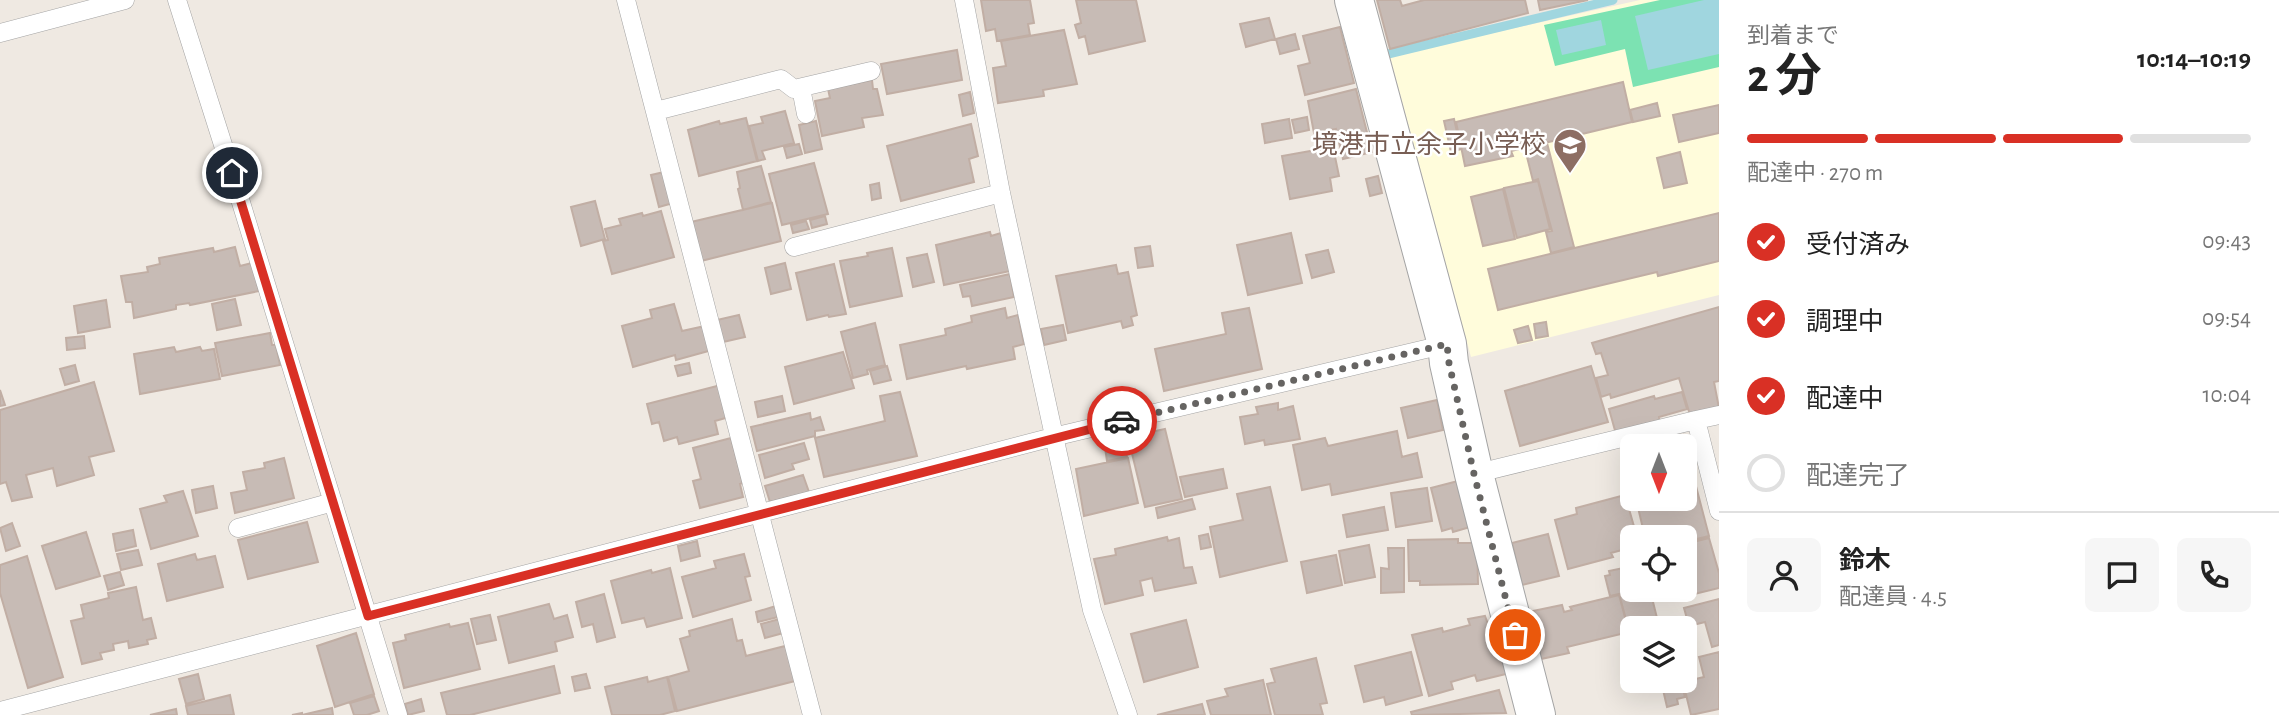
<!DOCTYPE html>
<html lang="ja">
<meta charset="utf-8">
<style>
body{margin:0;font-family:"Alegreya Sans","Noto Sans JP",sans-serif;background:#f6f6f6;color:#222;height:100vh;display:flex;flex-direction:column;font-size:26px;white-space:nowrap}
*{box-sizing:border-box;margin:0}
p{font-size:23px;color:#767676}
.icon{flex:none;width:38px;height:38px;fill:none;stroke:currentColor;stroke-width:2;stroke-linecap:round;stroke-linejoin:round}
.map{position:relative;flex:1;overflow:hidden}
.sheet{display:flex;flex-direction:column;background:#fff;width:560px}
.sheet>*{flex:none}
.needle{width:46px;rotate:180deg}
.tools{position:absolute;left:1620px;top:434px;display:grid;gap:14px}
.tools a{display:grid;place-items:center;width:77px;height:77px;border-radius:10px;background:#fff;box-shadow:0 7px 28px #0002;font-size:35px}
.pin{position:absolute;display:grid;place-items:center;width:60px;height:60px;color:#fff;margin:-30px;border:4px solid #fff;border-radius:50%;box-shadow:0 2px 7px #0007}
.courier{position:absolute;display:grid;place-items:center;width:70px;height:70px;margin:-35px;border:5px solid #d93025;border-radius:50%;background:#fff;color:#222;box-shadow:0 2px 9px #0007}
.headline em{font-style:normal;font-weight:700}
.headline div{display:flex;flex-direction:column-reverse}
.headline{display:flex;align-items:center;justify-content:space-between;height:119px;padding:0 28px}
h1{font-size:46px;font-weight:700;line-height:52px}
.bar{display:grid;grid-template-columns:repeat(4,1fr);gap:10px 7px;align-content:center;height:84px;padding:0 28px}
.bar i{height:9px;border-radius:5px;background:#e0e0e0}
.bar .on{background:#d93025}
.bar p{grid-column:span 4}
.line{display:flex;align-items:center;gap:18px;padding:0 28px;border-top:2px solid #e0e0e0}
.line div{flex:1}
.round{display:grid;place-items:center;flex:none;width:74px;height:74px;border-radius:10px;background:#f6f6f6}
ol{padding:0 28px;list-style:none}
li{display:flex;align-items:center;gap:21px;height:77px}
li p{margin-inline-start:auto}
li .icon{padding:7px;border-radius:50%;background:#d93025;color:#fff;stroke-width:4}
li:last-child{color:#767676}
li i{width:38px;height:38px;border:4px solid #e0e0e0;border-radius:50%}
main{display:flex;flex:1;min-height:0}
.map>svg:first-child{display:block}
</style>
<main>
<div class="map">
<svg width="1719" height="715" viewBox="0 0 1719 715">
<rect width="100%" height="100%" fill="#efe9e2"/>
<path fill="#fffcdb" d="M1640,0H1719V295L1471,357L1390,56Z"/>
<path fill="#7ce2b2" d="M1660,0H1719V67L1633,87L1625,49L1555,66L1544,25Z"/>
<path fill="#a0d6df" d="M1704,0H1719V54L1648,70L1635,16Z
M1601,20L1606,45L1562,55L1556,30Z"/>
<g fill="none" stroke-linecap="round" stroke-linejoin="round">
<path stroke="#a0d6df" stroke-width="9" d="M1388,54L1613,0"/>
</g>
<path fill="#c7bbb5" stroke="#c1aea4" stroke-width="2" d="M981,0H1030L1034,23L1028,24L1030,35L997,41L995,29L986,31Z
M1076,0H1136L1145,41L1089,54L1085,36L1079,38L1075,25L1081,23Z
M1377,0H1400L1402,6L1424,0H1525L1528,13L1390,49Z
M1538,0H1588L1540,10Z
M1269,18L1275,39L1246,47L1240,24Z
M1340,27L1354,83L1305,95L1298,66L1310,63L1303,36Z
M1064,30L1077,84L1043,90L1044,96L998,103L993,68L1006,66L1001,41Z
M1295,34L1299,49L1280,54L1276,39Z
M957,50L962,80L887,94L881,64Z
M872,80L873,89H877L883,115L862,118L864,127L822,136L815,101L830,98L828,89Z
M1623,82L1632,122L1511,151L1513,156L1465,166L1456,122Z
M1356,89L1372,152L1343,159L1336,129L1314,133L1308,101Z
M970,92L974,113L963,116L959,95Z
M1657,103L1660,116L1633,122L1630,110Z
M1719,105V133L1679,142L1673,115Z
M785,111L794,143L762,151L765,159L758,161L749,126L763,123L761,117Z
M1307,117L1309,130L1295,133L1292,120Z
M746,118L757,161L699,176L688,130L719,121L720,124Z
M1289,119L1292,138L1265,143L1262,124Z
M1454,119L1461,149L1451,152L1444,121Z
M816,121L822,149L805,153L799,125Z
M971,124L978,156L969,159L974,182L901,201L887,146Z
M1547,143L1574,247L1551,253L1546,232L1552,231L1538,179L1533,181L1525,149Z
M799,144L802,154L787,158L784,147Z
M1333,147L1339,176L1330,178L1332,191L1290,199L1282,156Z
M1680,152L1687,183L1664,188L1657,158Z
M814,163L828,214L782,225L769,174Z
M761,166L771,202L743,210L738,189L740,188L737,172Z
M664,172L673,203L659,207L651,175Z
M1378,176L1382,193L1370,196L1366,179Z
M1538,181L1550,229L1517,238L1504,188Z
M879,183L881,198L872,200L870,185Z
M1503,189L1515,239L1483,246L1471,197Z
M595,201L605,239L581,246L571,207Z
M772,203L781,241L701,261L691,222Z
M661,211L674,257L612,274L603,241L608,240L605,229L621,225L619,219L642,213L643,216Z
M1719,213V261L1658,276L1657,272L1498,310L1488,269Z
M825,216L827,224L812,228L810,220Z
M806,221L809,229L793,233L791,225Z
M990,232L991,236L1001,233L1010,271L944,285L936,245Z
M1291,233L1302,283L1248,295L1237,245Z
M1150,246L1153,266L1138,268L1135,248Z
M235,247L240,266L252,263L259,291L190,305L189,303L176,305V309L134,318L132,302H126L121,276L148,272L147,267L160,264L159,258L213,248L214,252Z
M892,248L902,296L850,307L840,261L868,256L867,253Z
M1328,250L1334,272L1312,278L1306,255Z
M927,254L934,282L913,287L907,258Z
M785,263L791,289L771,294L765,268Z
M834,264L846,314L829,317L828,315L807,320L796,273Z
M1116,265L1118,274L1128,272L1137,315L1131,317L1133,325L1123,328L1121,321L1068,333L1056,276Z
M1010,274L1014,297L972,306L970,296L963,297L960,285Z
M235,299L241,325L217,330L212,304Z
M106,300L110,327L78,333L74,306Z
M674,304L682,331L705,326L712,350L676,360L675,355L633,367L622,326L652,318L650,310Z
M1719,307V381L1714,382L1719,408L1690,415L1679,378L1611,398L1610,394L1601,397L1596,378L1608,375L1601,353L1596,354L1592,343Z
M1005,308L1007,318L1018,315L1024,344L1013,347L1015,359L967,369L966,366L907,379L900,345L946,335L945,329L972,322L971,316Z
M1249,308L1262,369L1164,391L1155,349L1226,334L1222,313Z
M739,315L745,337L723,342L717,320Z
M1546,322L1548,336L1536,338L1534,324Z
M875,323L885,365L867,370L868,374L853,378L841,332Z
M1063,325L1066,340L1044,345L1041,329Z
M1528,326L1532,340L1518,343L1514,330Z
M270,333L272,345H276L280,365L222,376L215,343Z
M84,336L85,348L67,350L66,338Z
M174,347L176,352L200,347L202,351L214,349L220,379L140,394L134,354Z
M843,352L854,388L794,404L785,367Z
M689,363L691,373L678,376L675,366Z
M75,365L79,381L65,385L60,369Z
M887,366L891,380L874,384L870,371Z
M1591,366L1608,422L1520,446L1505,391Z
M94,382L114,451L89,457L94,475L57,486L53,468L26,475L32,497L12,501L6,482L0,484V410Z
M721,385L729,417L715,421L718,434L679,444L677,437L664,441L659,422L652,424L647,404Z
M0,390L5,405L0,406Z
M900,392L917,456L824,477L815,438L885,421L880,396Z
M1682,392L1687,409L1659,417L1660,423L1616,434L1609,409L1654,396L1655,399Z
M782,396L785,411L758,417L755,402Z
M1437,400L1443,430L1408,438L1401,408Z
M1278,403V410L1293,406L1300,439L1265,445L1264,440L1245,444L1240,417L1258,414L1256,407Z
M810,413L811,420L820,417L824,430L815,431V436L757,451L751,427Z
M1165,429L1182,499L1145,507L1128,437Z
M1121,431L1127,457L1107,461L1103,434Z
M1397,431L1402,457L1417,453L1422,477L1332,495L1330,484L1302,490L1293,445L1325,438L1328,446Z
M1683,435L1692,470L1685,471V446H1656L1655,442Z
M731,438L743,483L740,484L743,497L700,508L693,481L701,479L693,448Z
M804,443L809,459L792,464L794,469L765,478L759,455Z
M284,458L294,498L235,513L231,493L247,490L243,472L265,468L264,463Z
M1128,458L1138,503L1084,516L1076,469Z
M1223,469L1227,488L1185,497L1180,477Z
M1692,471L1709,536L1685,542V537H1674L1671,527L1658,530V535L1645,537L1636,499H1685V473Z
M803,475L809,492L770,502L765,486Z
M1458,481L1470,527L1453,532L1452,528L1442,531L1431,488Z
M213,486L217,508L196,513L192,490Z
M1270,487L1287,561L1220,577L1210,527L1243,520L1237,494Z
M1427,488L1432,521L1396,527L1391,493Z
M183,491L198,536L151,549L140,509L167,502L164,496Z
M1625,495L1637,537H1633V547L1611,553L1613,557L1568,569L1555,520L1577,514L1576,508Z
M1192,499L1195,509L1158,518L1156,508Z
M1384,507L1388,530L1347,537L1343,515Z
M307,522L318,562L248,579L238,540Z
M12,523L20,546L6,551L0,528Z
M133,530L136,546L116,551L113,534Z
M86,532L100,576L56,589L42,546Z
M1208,534L1211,547L1201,549L1199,536Z
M1548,534L1559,576L1522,585L1512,543Z
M1167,537L1168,541L1179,538L1184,568L1192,567L1196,583L1155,591L1152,578L1140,581L1143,595L1105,604L1094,559L1116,555L1115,549Z
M1709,538L1719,573V588L1674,599L1672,590H1685V544Z
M1458,539V543H1477L1478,584L1420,585V581H1409L1408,540Z
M697,541L700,556L681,561L678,546Z
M1369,545L1375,577L1345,583L1339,551Z
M1388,548H1404V592L1381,593V568L1389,569Z
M138,550L142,565L121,570L117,554Z
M195,554L197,560L215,556L223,587L167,601L158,564Z
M744,554L750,576L745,577L751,600L693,617L682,577L716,568L714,561Z
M1336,555L1342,585L1307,593L1301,562Z
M27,556L63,677L28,688L0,593V565Z
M1633,566V590H1650L1658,622L1646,625L1645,618L1627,623L1619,594L1610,596L1605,576L1610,575L1609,571Z
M670,568L682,618L647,627L644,618L622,623L611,581L651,570L652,573Z
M120,572L124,585L108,590L104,576Z
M136,587L143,620L151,618L156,638L147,640L148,644L129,648L128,641L113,644L114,650L100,653L102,659L82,664L71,621L84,618L81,605L109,598L108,593Z
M604,594L615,637L597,642L593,624L582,627L576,602Z
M1619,595L1629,632L1567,647L1569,653L1541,659L1528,612L1562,605L1564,612L1572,610L1570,607Z
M1719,599V645L1712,647L1705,622L1689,626L1684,608Z
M549,604L554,619L567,615L573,637L555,642L557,651L509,663L498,617Z
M779,605L782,616L758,622L756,612Z
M490,615L496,640L477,644L471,619Z
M1485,616L1491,632L1499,630L1510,673L1477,681L1475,675L1451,682L1453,689L1429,696L1412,635L1442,628L1443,632L1470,625L1468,619Z
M783,618L787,632L765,638L761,624Z
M732,619L737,641L742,640L746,656L789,645L799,680L677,711L668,677L689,671L680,639L690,636L689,631Z
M1186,620L1198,667L1144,682L1131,634Z
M468,623L480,669L404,688L393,643L406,640L405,635L449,624L450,627Z
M356,633L374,694L335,707L317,646Z
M1411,652L1422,695L1386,705L1384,697L1364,702L1355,666Z
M1685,652L1692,679L1685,680Z
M1719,652V709L1691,715L1683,682L1704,677L1699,657Z
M1316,658L1327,703L1320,704L1323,715H1275L1267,684L1275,682L1271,669Z
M554,666L560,693L470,715H447L441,693Z
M198,674L204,699L186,704L179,679Z
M586,674L590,688L575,691L572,677Z
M647,677L648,682L667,677L675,711L660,715H612L605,687Z
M1263,680L1271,715H1211L1207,701L1228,696L1225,689Z
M1661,681H1683H1681L1685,697L1677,699L1678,704L1667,707Z
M1499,690L1506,713L1412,715L1411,712Z
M230,695L234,715H188L186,706Z
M374,696L379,711L367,715H354L350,703Z
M421,699L424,711L408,715L405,704Z
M1202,704L1205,715H1157Z
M332,708L333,715H292L302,713V715Z
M176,709L177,715H150Z"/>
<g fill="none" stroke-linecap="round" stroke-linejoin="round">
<defs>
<path id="service" d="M177,0L232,173L398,715
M626,0L812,715
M964,0L1001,193L1092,610L1128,715
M0,33L125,0
M801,88L806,114
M656,111L781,79L794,89L871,71
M794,247L1001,193
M1696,420L1719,415
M1474,474L1696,420L1719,511
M238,528L333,502
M0,711L1053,437L1447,344"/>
<path id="tertiary" d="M1354,0L1447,344L1449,363L1474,474L1536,715"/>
</defs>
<use href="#service" stroke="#a4a4a4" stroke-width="19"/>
<use href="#tertiary" stroke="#a4a4a4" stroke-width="40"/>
<use href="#service" stroke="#fff" stroke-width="18"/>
<use href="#tertiary" stroke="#fff" stroke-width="38"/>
</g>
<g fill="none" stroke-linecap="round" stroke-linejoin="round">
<path stroke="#666462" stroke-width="7" stroke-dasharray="0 12.6" d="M1122,421L1447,344L1449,363L1474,474L1515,635"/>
<path stroke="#d93025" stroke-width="9" d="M232,173L368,616L1122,421"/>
</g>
<defs>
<symbol id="school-pin" viewBox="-11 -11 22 30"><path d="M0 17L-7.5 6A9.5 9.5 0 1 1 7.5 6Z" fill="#8d6e63" stroke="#fff"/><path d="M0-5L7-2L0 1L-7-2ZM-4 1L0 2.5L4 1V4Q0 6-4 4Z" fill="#fff"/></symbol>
</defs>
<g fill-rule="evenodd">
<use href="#school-pin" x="1551" y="126" width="38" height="52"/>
</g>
<g text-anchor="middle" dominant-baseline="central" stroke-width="5" stroke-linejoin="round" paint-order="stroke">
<g font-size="26" fill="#785e54" stroke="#fff" text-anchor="end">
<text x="1546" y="145">境港市立余子小学校</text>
</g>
</g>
</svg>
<div class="tools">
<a><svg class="needle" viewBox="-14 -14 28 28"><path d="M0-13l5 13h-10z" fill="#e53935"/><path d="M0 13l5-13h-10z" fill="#767676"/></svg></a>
<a><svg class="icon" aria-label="locate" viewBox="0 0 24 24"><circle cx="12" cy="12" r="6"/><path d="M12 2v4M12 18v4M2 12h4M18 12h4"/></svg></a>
<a><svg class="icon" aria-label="layers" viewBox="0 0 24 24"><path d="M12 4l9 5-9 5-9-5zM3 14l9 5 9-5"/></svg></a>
</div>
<div class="pin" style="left:1515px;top:635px;background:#ea580c"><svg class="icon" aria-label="bag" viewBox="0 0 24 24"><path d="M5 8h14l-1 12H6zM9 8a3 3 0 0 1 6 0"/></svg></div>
<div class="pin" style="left:232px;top:173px;background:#1f2937"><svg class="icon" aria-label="home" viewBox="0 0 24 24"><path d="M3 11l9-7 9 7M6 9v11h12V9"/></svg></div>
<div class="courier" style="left:1122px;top:421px"><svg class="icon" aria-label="car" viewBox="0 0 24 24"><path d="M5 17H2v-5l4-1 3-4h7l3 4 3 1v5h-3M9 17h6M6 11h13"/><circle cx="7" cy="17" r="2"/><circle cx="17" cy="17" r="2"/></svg></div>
</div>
<section class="sheet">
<div class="headline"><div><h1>2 分</h1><p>到着まで</p></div><em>10:14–10:19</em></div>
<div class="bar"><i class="on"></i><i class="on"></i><i class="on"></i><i></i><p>配達中 · 270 m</p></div>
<ol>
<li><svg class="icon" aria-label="check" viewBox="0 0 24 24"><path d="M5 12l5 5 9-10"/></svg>受付済み<p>09:43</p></li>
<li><svg class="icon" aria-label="check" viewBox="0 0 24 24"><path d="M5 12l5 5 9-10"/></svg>調理中<p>09:54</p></li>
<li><svg class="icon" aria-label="check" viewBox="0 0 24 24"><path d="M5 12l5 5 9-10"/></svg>配達中<p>10:04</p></li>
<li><i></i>配達完了</li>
</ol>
<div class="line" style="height:126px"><a class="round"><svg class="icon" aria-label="person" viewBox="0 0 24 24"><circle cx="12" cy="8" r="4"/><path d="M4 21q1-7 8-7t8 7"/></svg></a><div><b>鈴木</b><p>配達員 · 4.5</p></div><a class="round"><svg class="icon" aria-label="chat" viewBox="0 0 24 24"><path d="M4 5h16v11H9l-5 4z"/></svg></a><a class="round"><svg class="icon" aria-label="phone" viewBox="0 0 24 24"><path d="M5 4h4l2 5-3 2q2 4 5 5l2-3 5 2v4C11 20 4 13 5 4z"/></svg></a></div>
</section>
</main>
